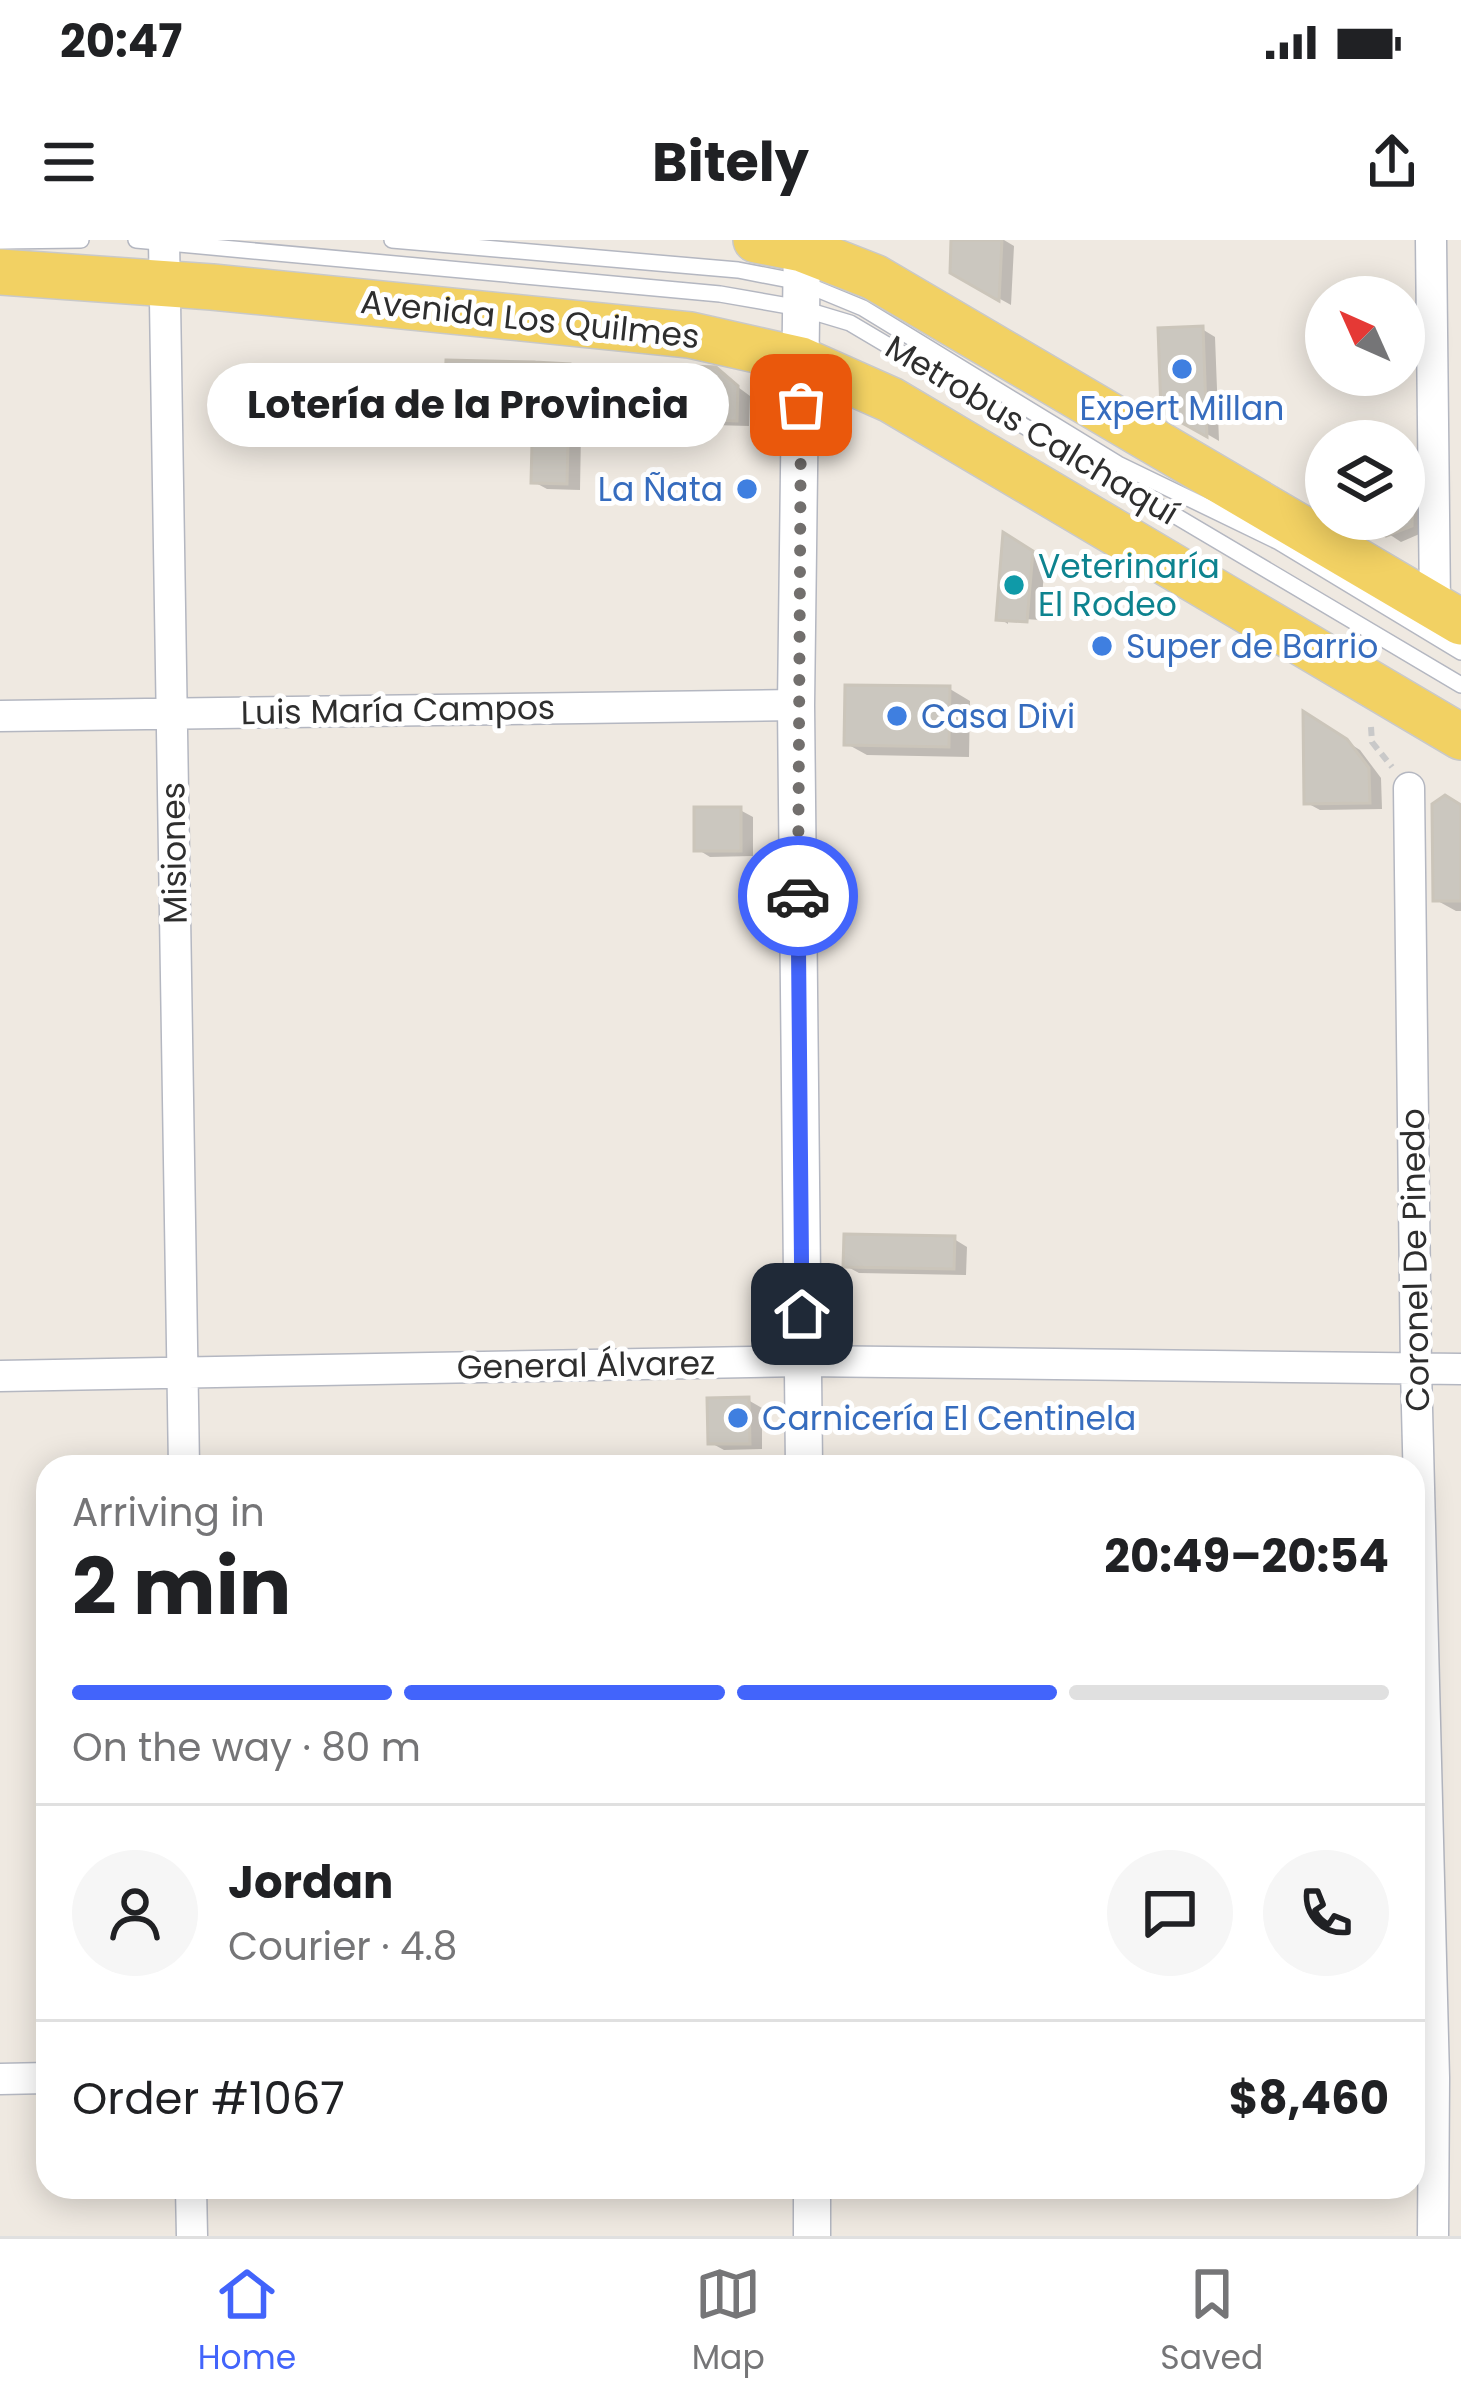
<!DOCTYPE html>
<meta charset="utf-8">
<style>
body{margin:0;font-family:Poppins,sans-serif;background:#f6f6f6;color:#202124;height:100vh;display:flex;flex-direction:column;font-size:45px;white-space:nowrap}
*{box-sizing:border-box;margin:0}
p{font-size:39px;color:#757577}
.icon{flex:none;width:66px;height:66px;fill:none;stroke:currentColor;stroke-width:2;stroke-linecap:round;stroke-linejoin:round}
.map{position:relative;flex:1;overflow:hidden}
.sheet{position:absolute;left:36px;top:1215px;width:1389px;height:744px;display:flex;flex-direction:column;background:#fff;border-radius:36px;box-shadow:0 6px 30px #0003}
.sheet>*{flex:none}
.needle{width:78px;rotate:315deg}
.fabs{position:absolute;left:1305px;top:36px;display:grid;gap:24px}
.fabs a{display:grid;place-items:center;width:120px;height:120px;border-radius:50%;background:#fff;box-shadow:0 6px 30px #0003;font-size:60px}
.pin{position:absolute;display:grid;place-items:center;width:102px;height:102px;color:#fff;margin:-51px;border-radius:24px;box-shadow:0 6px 18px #0006}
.courier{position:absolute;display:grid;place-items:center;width:120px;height:120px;margin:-60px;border:9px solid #4264fb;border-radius:50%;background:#fff;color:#222;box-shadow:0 3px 15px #0007}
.bubble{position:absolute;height:84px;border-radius:42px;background:#fff;box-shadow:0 6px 30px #0003;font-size:39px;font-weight:700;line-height:84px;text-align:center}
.head em{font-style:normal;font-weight:700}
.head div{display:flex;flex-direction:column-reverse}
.head{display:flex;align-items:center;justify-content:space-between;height:204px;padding:0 36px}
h1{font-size:78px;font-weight:700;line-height:90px}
.bar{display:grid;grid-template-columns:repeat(4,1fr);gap:18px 12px;align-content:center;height:144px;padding:0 36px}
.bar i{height:15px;border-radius:9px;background:#e0e0e0}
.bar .on{background:#4264fb}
.bar p{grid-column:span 4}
.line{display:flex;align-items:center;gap:30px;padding:0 36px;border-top:3px solid #e0e0e0}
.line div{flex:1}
.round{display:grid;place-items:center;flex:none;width:126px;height:126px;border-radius:63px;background:#f6f6f6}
.status{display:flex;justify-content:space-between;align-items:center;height:84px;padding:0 60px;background:#fff;direction:ltr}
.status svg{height:33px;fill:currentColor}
header{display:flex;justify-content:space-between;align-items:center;height:156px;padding:0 36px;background:#fff;font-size:54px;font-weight:700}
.tab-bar{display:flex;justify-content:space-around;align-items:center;height:168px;border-top:3px solid #e0e0e0;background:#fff;font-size:33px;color:#757577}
.tab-bar a{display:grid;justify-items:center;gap:6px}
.tab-bar .on{color:#4264fb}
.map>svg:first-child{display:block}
</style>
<div class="status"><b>20:47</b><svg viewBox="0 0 49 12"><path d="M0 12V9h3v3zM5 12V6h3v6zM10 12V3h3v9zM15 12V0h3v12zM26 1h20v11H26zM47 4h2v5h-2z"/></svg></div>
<header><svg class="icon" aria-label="menu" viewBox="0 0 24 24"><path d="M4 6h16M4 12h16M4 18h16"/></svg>Bitely<svg class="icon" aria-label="share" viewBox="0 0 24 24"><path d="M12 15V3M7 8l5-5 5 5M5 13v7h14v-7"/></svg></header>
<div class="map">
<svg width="1461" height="1996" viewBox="0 0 1461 1996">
<rect width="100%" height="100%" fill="#efe9e1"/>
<path fill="#0003" d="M954,0H1004L1014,6L1011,65L966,40Z
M1202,89L1215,97L1219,201L1164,169Z
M449,123L569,127L582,134L580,250L547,249L534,242L535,183L460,181L447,173Z
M715,130L750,156L749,186L676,184L663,176Z
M1404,216L1426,224L1424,292L1401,302L1366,279H1404Z
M1006,297L1045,321L1040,380L1008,378V384L999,378Z
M950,449L970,461L969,517L867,515L847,504Z
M1306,476L1360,510L1381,538L1382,569L1320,570L1307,563Z
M1461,568V671H1456L1436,660Z
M740,570L753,577V616L710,617L697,609Z
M954,999L967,1007L966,1035L859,1033L846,1026Z
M748,1160L762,1168V1209L724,1210L711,1203Z"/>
<path fill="#cbc7bf" stroke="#cbc5ba" stroke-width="3" d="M951,0H1002L999,61L950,33Z
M1203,86L1207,197L1161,171L1158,88Z
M446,120L534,122L532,178L444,175Z
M534,122L570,124L567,244L531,243Z
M662,125L716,127L738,146L737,181L660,178Z
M1404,213L1414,214L1412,286L1386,296L1361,279H1404Z
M1003,292L1033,311L1027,382L996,380Z
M845,445L950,446L949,507L844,505Z
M1303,471L1347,499L1369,528L1370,563L1304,564Z
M1445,555L1461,565V661H1433L1432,564Z
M694,567H741V611H694Z
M844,994L955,996L954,1029L843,1027Z
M749,1157L750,1204H708L707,1158Z"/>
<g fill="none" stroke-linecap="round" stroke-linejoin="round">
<defs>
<path id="service" d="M136,0L720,54L800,68L850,83L1461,445
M392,0L738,30L800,42L863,68L1118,224L1279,302L1461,412
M0,1L81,0"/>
<path id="minor" d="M164,0L184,1227
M1431,0L1435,366
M0,476L796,465
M1409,548L1416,1129L1434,1838L1433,1996
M0,1136L802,1121L1461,1129
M0,1839L48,1838
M191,1947L192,1996"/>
<path id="tertiary" d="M802,0L796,465L804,1227
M812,1947V1996"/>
<path id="primary" d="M756,0L802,9L874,37L1461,382
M0,32L212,47L690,95L801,120L891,160L1461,497"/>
</defs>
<use href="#service" stroke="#b4b7c1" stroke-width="18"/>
<use href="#minor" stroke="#b4b7c1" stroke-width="33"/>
<use href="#tertiary" stroke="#b4b7c1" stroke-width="39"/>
<use href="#primary" stroke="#c9c9c9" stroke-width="48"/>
<path stroke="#c9c9c9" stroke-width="6" stroke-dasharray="9 6" stroke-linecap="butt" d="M1371,487L1372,502L1392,527"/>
<use href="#service" stroke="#fff" stroke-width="15"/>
<use href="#minor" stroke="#fff" stroke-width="30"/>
<use href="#tertiary" stroke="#fff" stroke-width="36"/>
<use href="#primary" stroke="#f2d163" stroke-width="45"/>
</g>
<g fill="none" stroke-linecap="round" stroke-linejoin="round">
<path stroke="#726f6d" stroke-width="12" stroke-dasharray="0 21.6" d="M798,656L801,165"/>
<path stroke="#4264fb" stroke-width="15" d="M798,656L802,1074"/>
</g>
<g fill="#3f7fe0" stroke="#fff" stroke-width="4.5">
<circle cx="1182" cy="129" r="12"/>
<circle cx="747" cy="249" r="12"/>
<circle cx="1102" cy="406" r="12"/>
<circle cx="897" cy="476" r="12"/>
<circle cx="738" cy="1178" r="12"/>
</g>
<circle fill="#0f9aa8" stroke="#fff" stroke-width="4.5" cx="1014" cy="345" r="12"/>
<g text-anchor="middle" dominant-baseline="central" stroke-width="10" stroke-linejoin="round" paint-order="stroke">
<g font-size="33" fill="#2e2e2e" stroke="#fff">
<text transform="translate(530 79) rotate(6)">Avenida Los Quilmes</text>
<text transform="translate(1032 190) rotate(31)">Metrobus Calchaquí</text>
<text transform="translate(398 470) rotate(-1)">Luis María Campos</text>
<text transform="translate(174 613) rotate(-91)">Misiones</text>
<text transform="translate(1415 1020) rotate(-91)">Coronel De Pinedo</text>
<text transform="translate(586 1125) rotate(-1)">General Álvarez</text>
</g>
<g font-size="33" fill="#366cbe" stroke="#fff" text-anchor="start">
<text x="1182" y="168" text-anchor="middle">Expert Millan</text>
<text x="723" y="249" text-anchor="end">La Ñata</text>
<text x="1126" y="406">Super de Barrio</text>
<text x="921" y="476">Casa Divi</text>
<text x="762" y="1178">Carnicería El Centinela</text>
</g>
<g font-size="33" fill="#0d838f" stroke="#fff" text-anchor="start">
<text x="1038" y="326">Veterinaría<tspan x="1038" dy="38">El Rodeo</tspan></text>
</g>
</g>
</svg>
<div class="fabs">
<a><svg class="needle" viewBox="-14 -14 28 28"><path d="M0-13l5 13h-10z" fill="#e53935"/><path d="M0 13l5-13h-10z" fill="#757577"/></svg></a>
<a><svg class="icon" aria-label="layers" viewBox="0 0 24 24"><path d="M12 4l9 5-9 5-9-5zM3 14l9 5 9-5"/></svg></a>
</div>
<div class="pin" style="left:801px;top:165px;background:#ea580c"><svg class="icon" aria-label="bag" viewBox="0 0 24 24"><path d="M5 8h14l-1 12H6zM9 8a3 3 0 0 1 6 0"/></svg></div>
<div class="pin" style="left:802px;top:1074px;background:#1f2937"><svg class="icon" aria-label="home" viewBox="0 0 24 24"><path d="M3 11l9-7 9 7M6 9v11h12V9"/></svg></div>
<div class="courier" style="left:798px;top:656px"><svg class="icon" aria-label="car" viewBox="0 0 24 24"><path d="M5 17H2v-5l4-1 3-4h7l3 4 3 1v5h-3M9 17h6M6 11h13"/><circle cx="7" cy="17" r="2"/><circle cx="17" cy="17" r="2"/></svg></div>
<div class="bubble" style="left:207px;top:123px;width:522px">Lotería de la Provincia</div>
<section class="sheet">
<div class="head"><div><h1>2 min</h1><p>Arriving in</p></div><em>20:49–20:54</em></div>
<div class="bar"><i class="on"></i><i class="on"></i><i class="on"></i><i></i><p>On the way · 80 m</p></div>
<div class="line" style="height:216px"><a class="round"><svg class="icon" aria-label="person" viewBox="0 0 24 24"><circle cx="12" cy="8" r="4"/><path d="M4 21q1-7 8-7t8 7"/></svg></a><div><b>Jordan</b><p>Courier · 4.8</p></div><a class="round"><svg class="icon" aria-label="chat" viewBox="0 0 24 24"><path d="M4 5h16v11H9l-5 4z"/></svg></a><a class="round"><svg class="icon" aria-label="phone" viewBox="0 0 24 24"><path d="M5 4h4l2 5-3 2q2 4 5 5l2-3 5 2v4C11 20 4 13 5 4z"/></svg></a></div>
<div class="line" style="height:156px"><div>Order #1067</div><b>$8,460</b></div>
</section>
</div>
<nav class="tab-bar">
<a class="on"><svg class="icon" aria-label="home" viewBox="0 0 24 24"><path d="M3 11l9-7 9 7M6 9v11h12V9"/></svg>Home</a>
<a><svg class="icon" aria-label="map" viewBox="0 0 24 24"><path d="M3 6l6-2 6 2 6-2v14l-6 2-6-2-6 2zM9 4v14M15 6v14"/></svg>Map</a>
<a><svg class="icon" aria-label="saved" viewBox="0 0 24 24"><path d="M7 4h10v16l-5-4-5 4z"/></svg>Saved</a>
</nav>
